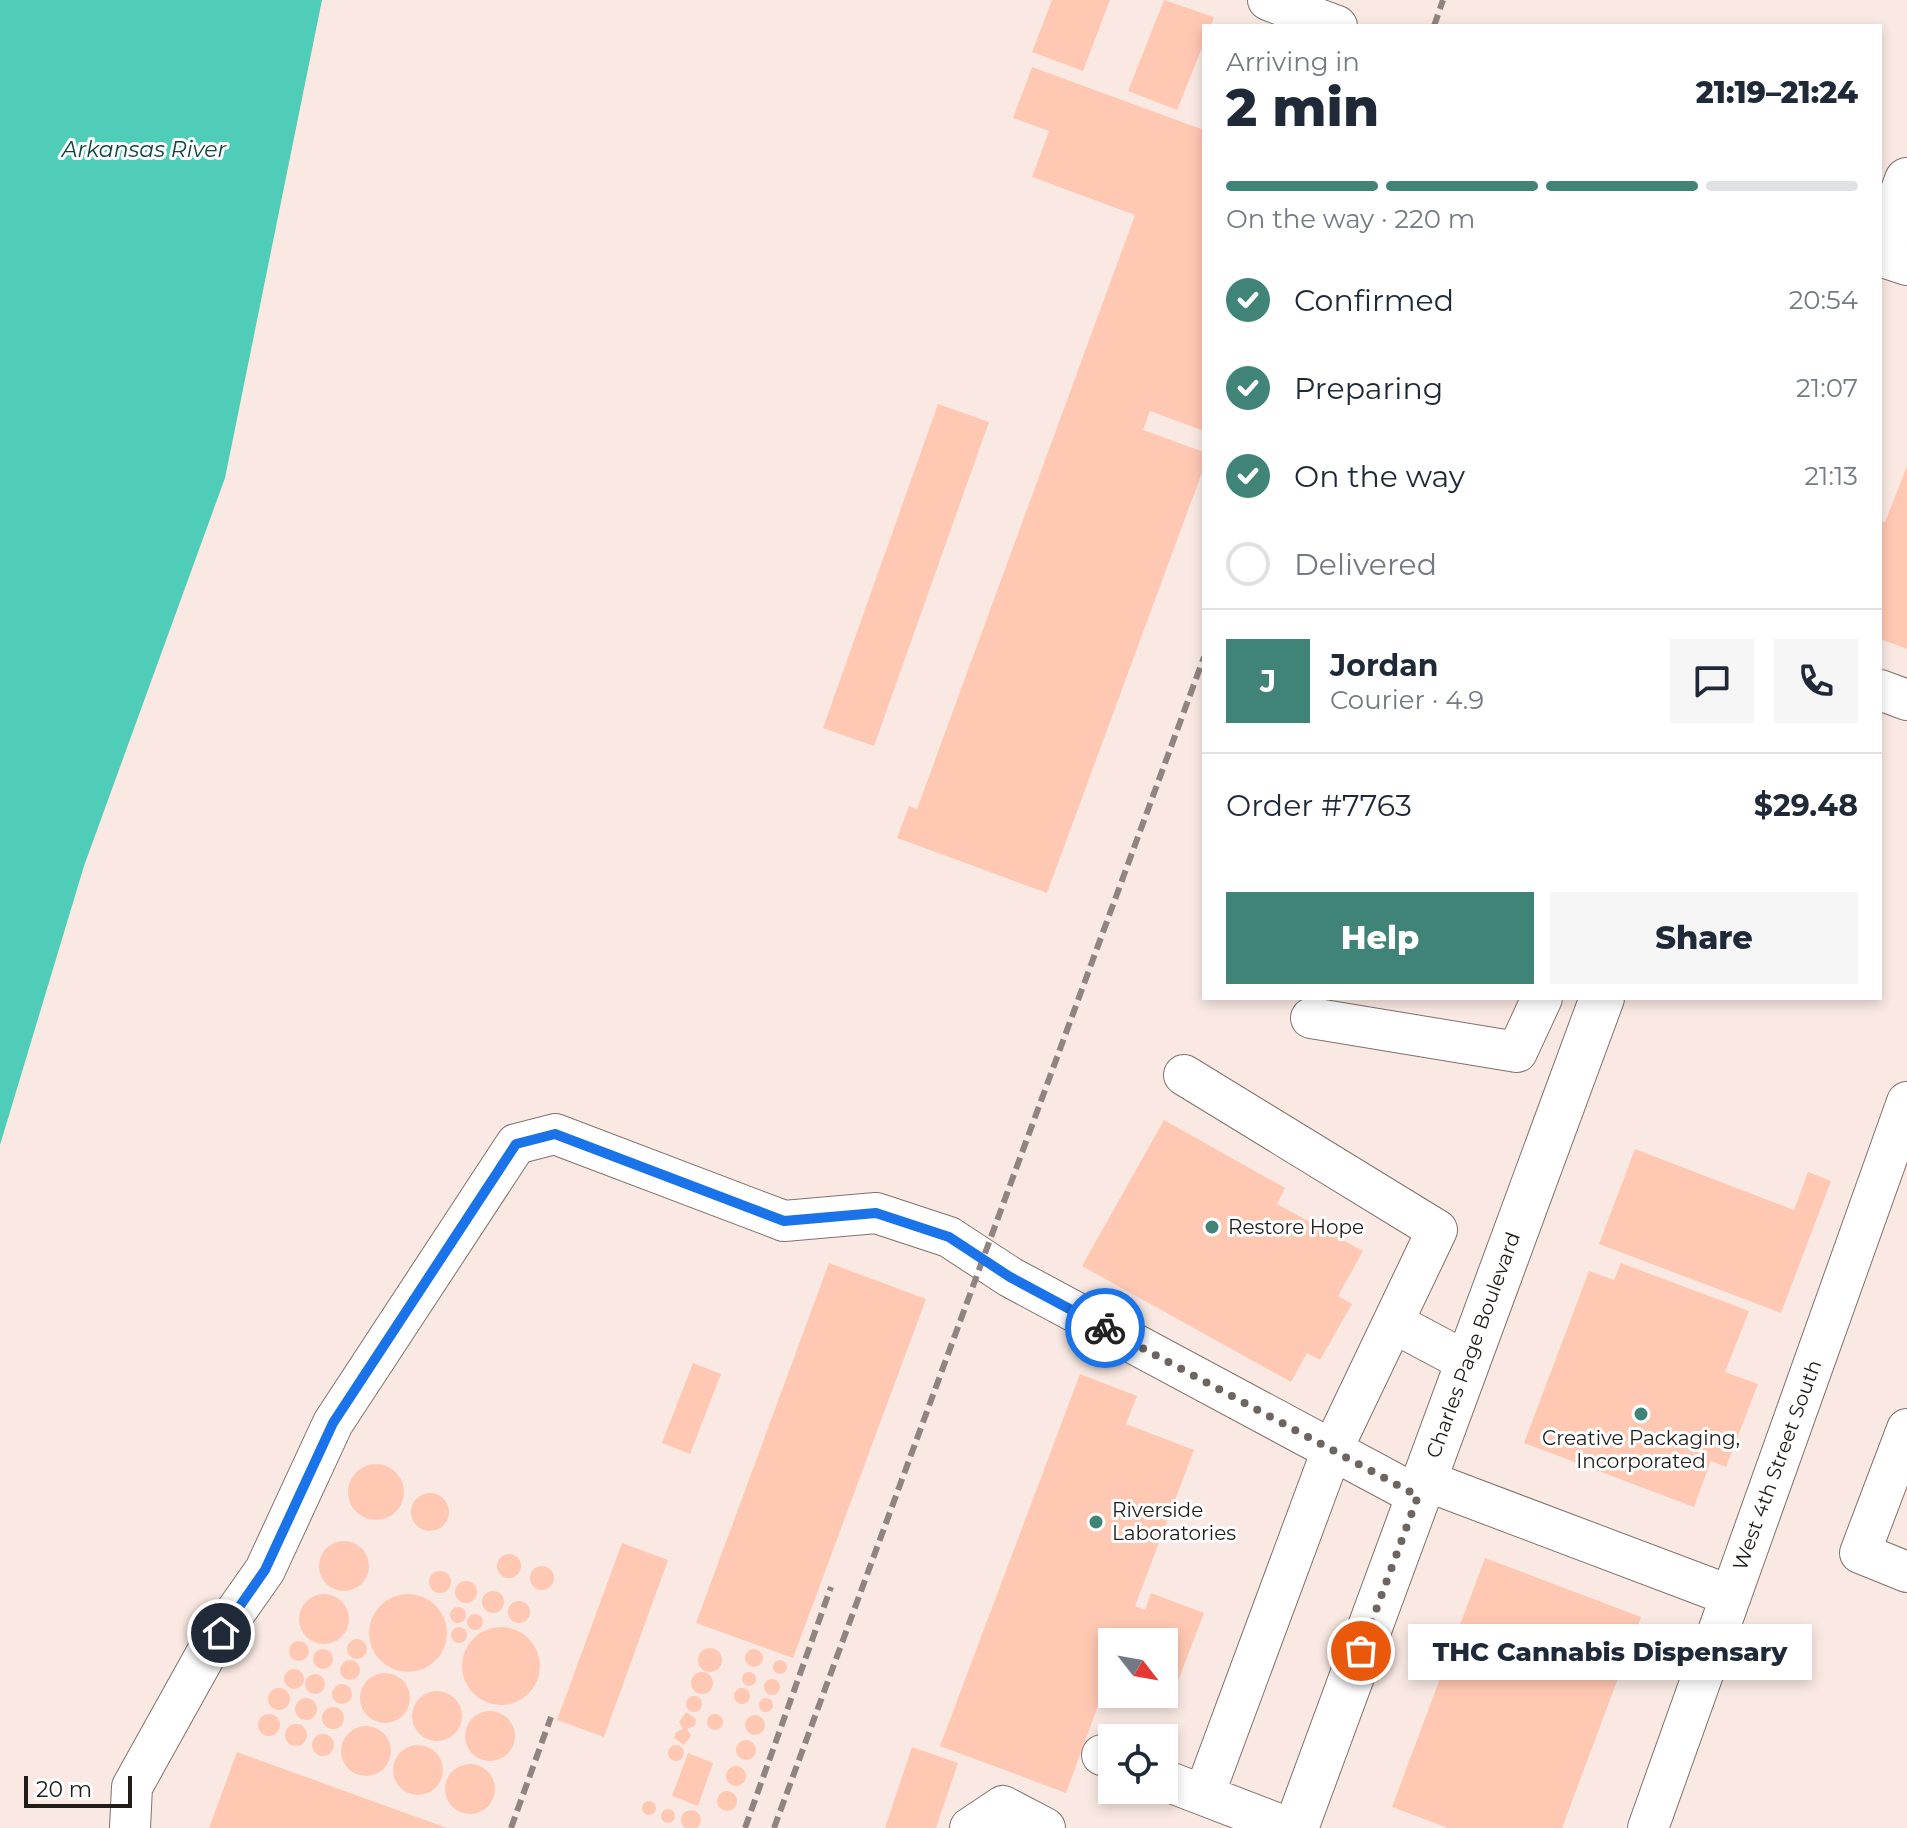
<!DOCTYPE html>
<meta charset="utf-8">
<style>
body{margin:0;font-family:Montserrat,sans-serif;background:#f6f6f7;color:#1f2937;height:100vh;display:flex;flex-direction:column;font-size:30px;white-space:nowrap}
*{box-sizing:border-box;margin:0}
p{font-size:26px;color:#747a83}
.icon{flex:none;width:44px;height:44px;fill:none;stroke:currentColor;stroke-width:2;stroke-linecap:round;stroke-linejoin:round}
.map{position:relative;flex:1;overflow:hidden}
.details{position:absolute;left:1202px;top:24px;width:680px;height:976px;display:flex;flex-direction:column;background:#fff;border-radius:0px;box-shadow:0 4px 12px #0003}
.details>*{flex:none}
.needle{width:52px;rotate:121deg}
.tools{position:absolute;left:1098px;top:1628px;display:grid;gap:16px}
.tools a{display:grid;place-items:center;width:80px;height:80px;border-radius:0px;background:#fff;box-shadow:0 4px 12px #0003;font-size:40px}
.scale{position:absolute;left:24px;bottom:20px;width:108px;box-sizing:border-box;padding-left:8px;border:4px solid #221c19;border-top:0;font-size:22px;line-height:28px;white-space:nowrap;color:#221c19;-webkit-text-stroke:6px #fff;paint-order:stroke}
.pin{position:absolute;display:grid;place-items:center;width:68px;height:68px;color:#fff;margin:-34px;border:4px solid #fff;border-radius:50%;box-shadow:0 2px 8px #0007}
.courier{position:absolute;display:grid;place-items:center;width:80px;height:80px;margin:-40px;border:6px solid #1a73e8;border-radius:50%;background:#fff;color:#222;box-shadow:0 2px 10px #0007}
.bubble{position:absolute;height:56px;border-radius:0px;background:#fff;box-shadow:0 4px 12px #0003;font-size:26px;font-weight:800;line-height:56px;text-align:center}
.headline em{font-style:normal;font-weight:800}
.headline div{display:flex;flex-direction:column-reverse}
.headline{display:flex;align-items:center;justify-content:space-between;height:136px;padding:0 24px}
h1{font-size:52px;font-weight:800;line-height:60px}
.bar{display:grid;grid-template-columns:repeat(4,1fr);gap:12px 8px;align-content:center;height:96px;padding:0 24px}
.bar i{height:10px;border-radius:6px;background:#e0e1e3}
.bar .on{background:#408478}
.bar p{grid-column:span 4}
.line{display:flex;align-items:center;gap:20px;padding:0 24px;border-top:2px solid #e0e1e3}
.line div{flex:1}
.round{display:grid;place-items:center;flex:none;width:84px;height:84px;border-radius:0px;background:#f6f6f7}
ol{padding:0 24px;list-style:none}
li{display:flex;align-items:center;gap:24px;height:88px}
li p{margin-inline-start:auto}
li .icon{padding:8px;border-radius:50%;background:#408478;color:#fff;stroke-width:4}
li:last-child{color:#747a83}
li i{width:44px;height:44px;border:4px solid #e0e1e3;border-radius:50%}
.primary-button{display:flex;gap:16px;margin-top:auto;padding:16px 24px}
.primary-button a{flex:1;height:92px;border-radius:0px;background:#408478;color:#fff;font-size:32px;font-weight:800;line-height:92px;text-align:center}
.primary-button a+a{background:#f6f6f7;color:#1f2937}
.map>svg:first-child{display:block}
</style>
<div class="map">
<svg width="1907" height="1828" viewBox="0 0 1907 1828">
<rect width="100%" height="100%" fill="#fae9e3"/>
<path fill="#4fcdb9" d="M0,0H322L225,478L84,866L0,1145Z"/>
<path fill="#ffc8b3" d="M1052,0H1110L1083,71L1032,52Z
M1164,0L1214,17L1211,26H1204V43L1177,110L1128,91Z
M1032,67L1204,130V431L1150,411L1143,430L1204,452V467L1047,893L897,838L909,806L917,809L1135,215L1032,177L1049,131L1013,118Z
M938,404L989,422L874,746L823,728Z
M1907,466V649L1880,639V521L1885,522Z
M1164,1120L1285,1188L1277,1204L1363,1251L1338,1296L1352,1304L1320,1360L1307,1353L1291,1382L1082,1266Z
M1635,1149L1794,1210L1808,1172L1831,1181L1781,1313L1599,1244Z
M829,1263L926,1299L793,1658L696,1623Z
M1621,1263L1749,1311L1725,1372L1758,1384L1726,1467L1711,1461L1694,1507L1524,1443L1589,1271L1614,1280Z
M693,1363L721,1374L690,1454L662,1443Z
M1080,1374L1137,1396L1126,1424L1194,1450L1135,1606L1145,1610L1151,1593L1204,1613L1176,1686L1164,1681V1642H1112V1694H1128L1125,1701L1103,1692L1066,1793L940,1746Z
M348 1492a28 28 0 1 1 56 0a28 28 0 1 1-56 0Z
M411 1512a19 19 0 1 1 38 0a19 19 0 1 1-38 0Z
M319 1566a25 25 0 1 1 50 0a25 25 0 1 1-50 0Z
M622,1543L668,1560L604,1737L557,1720Z
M497 1566a12 12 0 1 1 24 0a12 12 0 1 1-24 0Z
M1485,1558L1641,1617L1562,1828H1448L1392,1807Z
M530 1578a12 12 0 1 1 24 0a12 12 0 1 1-24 0Z
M429 1582a11 11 0 1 1 22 0a11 11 0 1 1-22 0Z
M455 1592a11 11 0 1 1 22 0a11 11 0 1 1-22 0Z
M482 1602a11 11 0 1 1 22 0a11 11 0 1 1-22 0Z
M369 1633a39 39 0 1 1 78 0a39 39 0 1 1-78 0Z
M299 1619a25 25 0 1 1 50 0a25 25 0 1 1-50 0Z
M508 1612a11 11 0 1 1 22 0a11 11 0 1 1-22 0Z
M450 1615a8 8 0 1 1 16 0a8 8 0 1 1-16 0Z
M467 1622a8 8 0 1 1 16 0a8 8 0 1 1-16 0Z
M462 1666a39 39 0 1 1 78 0a39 39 0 1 1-78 0Z
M451 1635a8 8 0 1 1 16 0a8 8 0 1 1-16 0Z
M347 1649a10 10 0 1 1 20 0a10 10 0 1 1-20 0Z
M289 1651a10 10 0 1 1 20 0a10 10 0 1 1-20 0Z
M698 1660a12 12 0 1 1 24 0a12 12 0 1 1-24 0Z
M313 1659a10 10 0 1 1 20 0a10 10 0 1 1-20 0Z
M745 1658a9 9 0 1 1 18 0a9 9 0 1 1-18 0Z
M773 1667a7 7 0 1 1 14 0a7 7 0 1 1-14 0Z
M340 1670a10 10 0 1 1 20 0a10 10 0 1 1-20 0Z
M284 1679a10 10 0 1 1 20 0a10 10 0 1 1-20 0Z
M742 1679a7 7 0 1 1 14 0a7 7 0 1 1-14 0Z
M691 1683a11 11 0 1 1 22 0a11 11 0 1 1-22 0Z
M360 1698a25 25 0 1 1 50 0a25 25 0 1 1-50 0Z
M305 1684a10 10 0 1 1 20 0a10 10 0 1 1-20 0Z
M764 1687a8 8 0 1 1 16 0a8 8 0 1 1-16 0Z
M332 1694a10 10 0 1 1 20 0a10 10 0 1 1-20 0Z
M268 1699a11 11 0 1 1 22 0a11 11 0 1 1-22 0Z
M734 1696a8 8 0 1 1 16 0a8 8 0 1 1-16 0Z
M412 1716a25 25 0 1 1 50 0a25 25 0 1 1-50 0Z
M686 1704a8 8 0 1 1 16 0a8 8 0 1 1-16 0Z
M759 1705a7 7 0 1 1 14 0a7 7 0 1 1-14 0Z
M295 1709a11 11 0 1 1 22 0a11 11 0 1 1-22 0Z
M322 1718a11 11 0 1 1 22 0a11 11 0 1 1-22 0Z
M465 1736a25 25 0 1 1 50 0a25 25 0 1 1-50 0Z
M686,1712L696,1719L695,1726L687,1729L691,1736L684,1745L674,1738L676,1732L683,1729L679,1722Z
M258 1725a11 11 0 1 1 22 0a11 11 0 1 1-22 0Z
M707 1722a8 8 0 1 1 16 0a8 8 0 1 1-16 0Z
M745 1725a10 10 0 1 1 20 0a10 10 0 1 1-20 0Z
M285 1735a11 11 0 1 1 22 0a11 11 0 1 1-22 0Z
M341 1751a25 25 0 1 1 50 0a25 25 0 1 1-50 0Z
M312 1745a11 11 0 1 1 22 0a11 11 0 1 1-22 0Z
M736 1750a10 10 0 1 1 20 0a10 10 0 1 1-20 0Z
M668 1753a8 8 0 1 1 16 0a8 8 0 1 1-16 0Z
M393 1770a25 25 0 1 1 50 0a25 25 0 1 1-50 0Z
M912,1747L958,1763L936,1828H885Z
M237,1752L447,1828H209Z
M688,1753L713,1763L698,1806L672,1796Z
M445 1789a25 25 0 1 1 50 0a25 25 0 1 1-50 0Z
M726 1776a10 10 0 1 1 20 0a10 10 0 1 1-20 0Z
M717 1801a10 10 0 1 1 20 0a10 10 0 1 1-20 0Z
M642 1808a7 7 0 1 1 14 0a7 7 0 1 1-14 0Z
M661 1816a7 7 0 1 1 14 0a7 7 0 1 1-14 0Z
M681 1820a10 10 0 1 1 20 0a10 10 0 1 1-20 0Z"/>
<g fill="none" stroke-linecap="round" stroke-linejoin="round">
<defs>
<path id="minor" d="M1268,0L1337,26
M1880,256L1907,265
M1880,690L1907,700
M1311,1018L1517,1052L1542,998
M1184,1075L1437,1230L1332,1450L1204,1795
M1394,1323L1467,1362
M1907,1429L1860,1553L1907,1572
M1424,1480L1731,1596
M1102,1755L1112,1759
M1164,1780L1289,1828
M130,1828L132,1787L206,1654L265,1570L333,1423L516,1144L555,1134L784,1221L876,1213L949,1237L1010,1277L1418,1496
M970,1828L1003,1806L1045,1828
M1648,1828L1907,1102"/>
<path id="major" d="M1880,253L1907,180
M1296,1828L1602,998"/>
</defs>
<use href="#minor" stroke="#80716c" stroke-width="42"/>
<use href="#major" stroke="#80716c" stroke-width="46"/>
<use href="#minor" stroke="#fff" stroke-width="40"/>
<use href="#major" stroke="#fff" stroke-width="44"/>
<path stroke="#908480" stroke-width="6" stroke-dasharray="12 6" stroke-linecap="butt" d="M1434,26L1443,0
M511,1828L551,1717
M745,1828L831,1587
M774,1828L1204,657"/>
</g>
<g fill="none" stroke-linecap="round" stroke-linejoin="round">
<path stroke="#6e6460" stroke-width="8" stroke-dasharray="0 14.4" d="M1105,1328L1418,1496L1361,1651"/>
<path stroke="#1a73e8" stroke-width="10" d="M221,1633L265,1570L333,1423L516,1144L555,1134L784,1221L876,1213L949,1237L1010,1277L1105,1328"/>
</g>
<g fill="#408478" stroke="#fff" stroke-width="3">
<circle cx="1212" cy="1227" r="8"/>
<circle cx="1641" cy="1414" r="8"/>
<circle cx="1096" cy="1522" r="8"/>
</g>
<g text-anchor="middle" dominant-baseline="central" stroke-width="6" stroke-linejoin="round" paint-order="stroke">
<g font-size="20" fill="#221c19" stroke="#fff" text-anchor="start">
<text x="1228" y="1227">Restore Hope</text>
<text x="1641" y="1438" text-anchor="middle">Creative Packaging,<tspan x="1641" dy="23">Incorporated</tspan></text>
<text x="1112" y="1510">Riverside<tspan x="1112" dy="23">Laboratories</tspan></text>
</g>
<g font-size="20" fill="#221c19" stroke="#fff">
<text transform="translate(1473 1345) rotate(-70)">Charles Page Boulevard</text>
<text transform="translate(1777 1465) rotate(-70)">West 4th Street South</text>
</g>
<g font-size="22" font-style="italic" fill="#0e463e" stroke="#fff">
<text x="144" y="149">Arkansas River</text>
</g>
</g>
</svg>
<div class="tools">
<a><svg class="needle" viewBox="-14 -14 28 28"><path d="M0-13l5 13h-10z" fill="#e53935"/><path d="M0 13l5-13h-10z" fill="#747a83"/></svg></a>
<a><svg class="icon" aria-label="locate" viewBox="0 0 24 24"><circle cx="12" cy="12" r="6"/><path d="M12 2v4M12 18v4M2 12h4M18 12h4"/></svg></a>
</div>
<div class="scale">20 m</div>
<div class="pin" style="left:1361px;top:1651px;background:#ea580c"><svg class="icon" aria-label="bag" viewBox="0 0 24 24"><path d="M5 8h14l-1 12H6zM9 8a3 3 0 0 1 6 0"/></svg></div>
<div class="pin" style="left:221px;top:1633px;background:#1f2937"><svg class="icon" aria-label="home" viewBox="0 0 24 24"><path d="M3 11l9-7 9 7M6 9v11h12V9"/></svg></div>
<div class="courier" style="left:1105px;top:1328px"><svg class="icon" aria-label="bike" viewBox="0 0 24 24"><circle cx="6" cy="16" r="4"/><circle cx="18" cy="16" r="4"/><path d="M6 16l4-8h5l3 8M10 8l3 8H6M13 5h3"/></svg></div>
<div class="bubble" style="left:1408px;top:1624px;width:404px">THC Cannabis Dispensary</div>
<section class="details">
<div class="headline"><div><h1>2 min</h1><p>Arriving in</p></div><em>21:19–21:24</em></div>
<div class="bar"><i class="on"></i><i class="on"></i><i class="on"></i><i></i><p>On the way · 220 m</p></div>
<ol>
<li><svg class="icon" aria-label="check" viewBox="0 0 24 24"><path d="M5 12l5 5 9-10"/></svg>Confirmed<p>20:54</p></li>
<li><svg class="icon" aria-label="check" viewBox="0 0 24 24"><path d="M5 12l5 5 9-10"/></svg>Preparing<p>21:07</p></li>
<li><svg class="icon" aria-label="check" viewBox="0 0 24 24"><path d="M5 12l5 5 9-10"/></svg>On the way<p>21:13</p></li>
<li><i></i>Delivered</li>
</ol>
<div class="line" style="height:144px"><b class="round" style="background:#408478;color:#fff">J</b><div><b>Jordan</b><p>Courier · 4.9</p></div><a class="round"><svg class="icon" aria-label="chat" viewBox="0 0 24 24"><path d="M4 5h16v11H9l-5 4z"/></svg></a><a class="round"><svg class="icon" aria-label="phone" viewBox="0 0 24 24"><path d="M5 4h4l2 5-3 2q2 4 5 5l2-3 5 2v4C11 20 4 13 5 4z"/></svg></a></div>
<div class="line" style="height:104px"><div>Order #7763</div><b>$29.48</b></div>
<div class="primary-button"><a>Help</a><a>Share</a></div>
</section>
</div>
